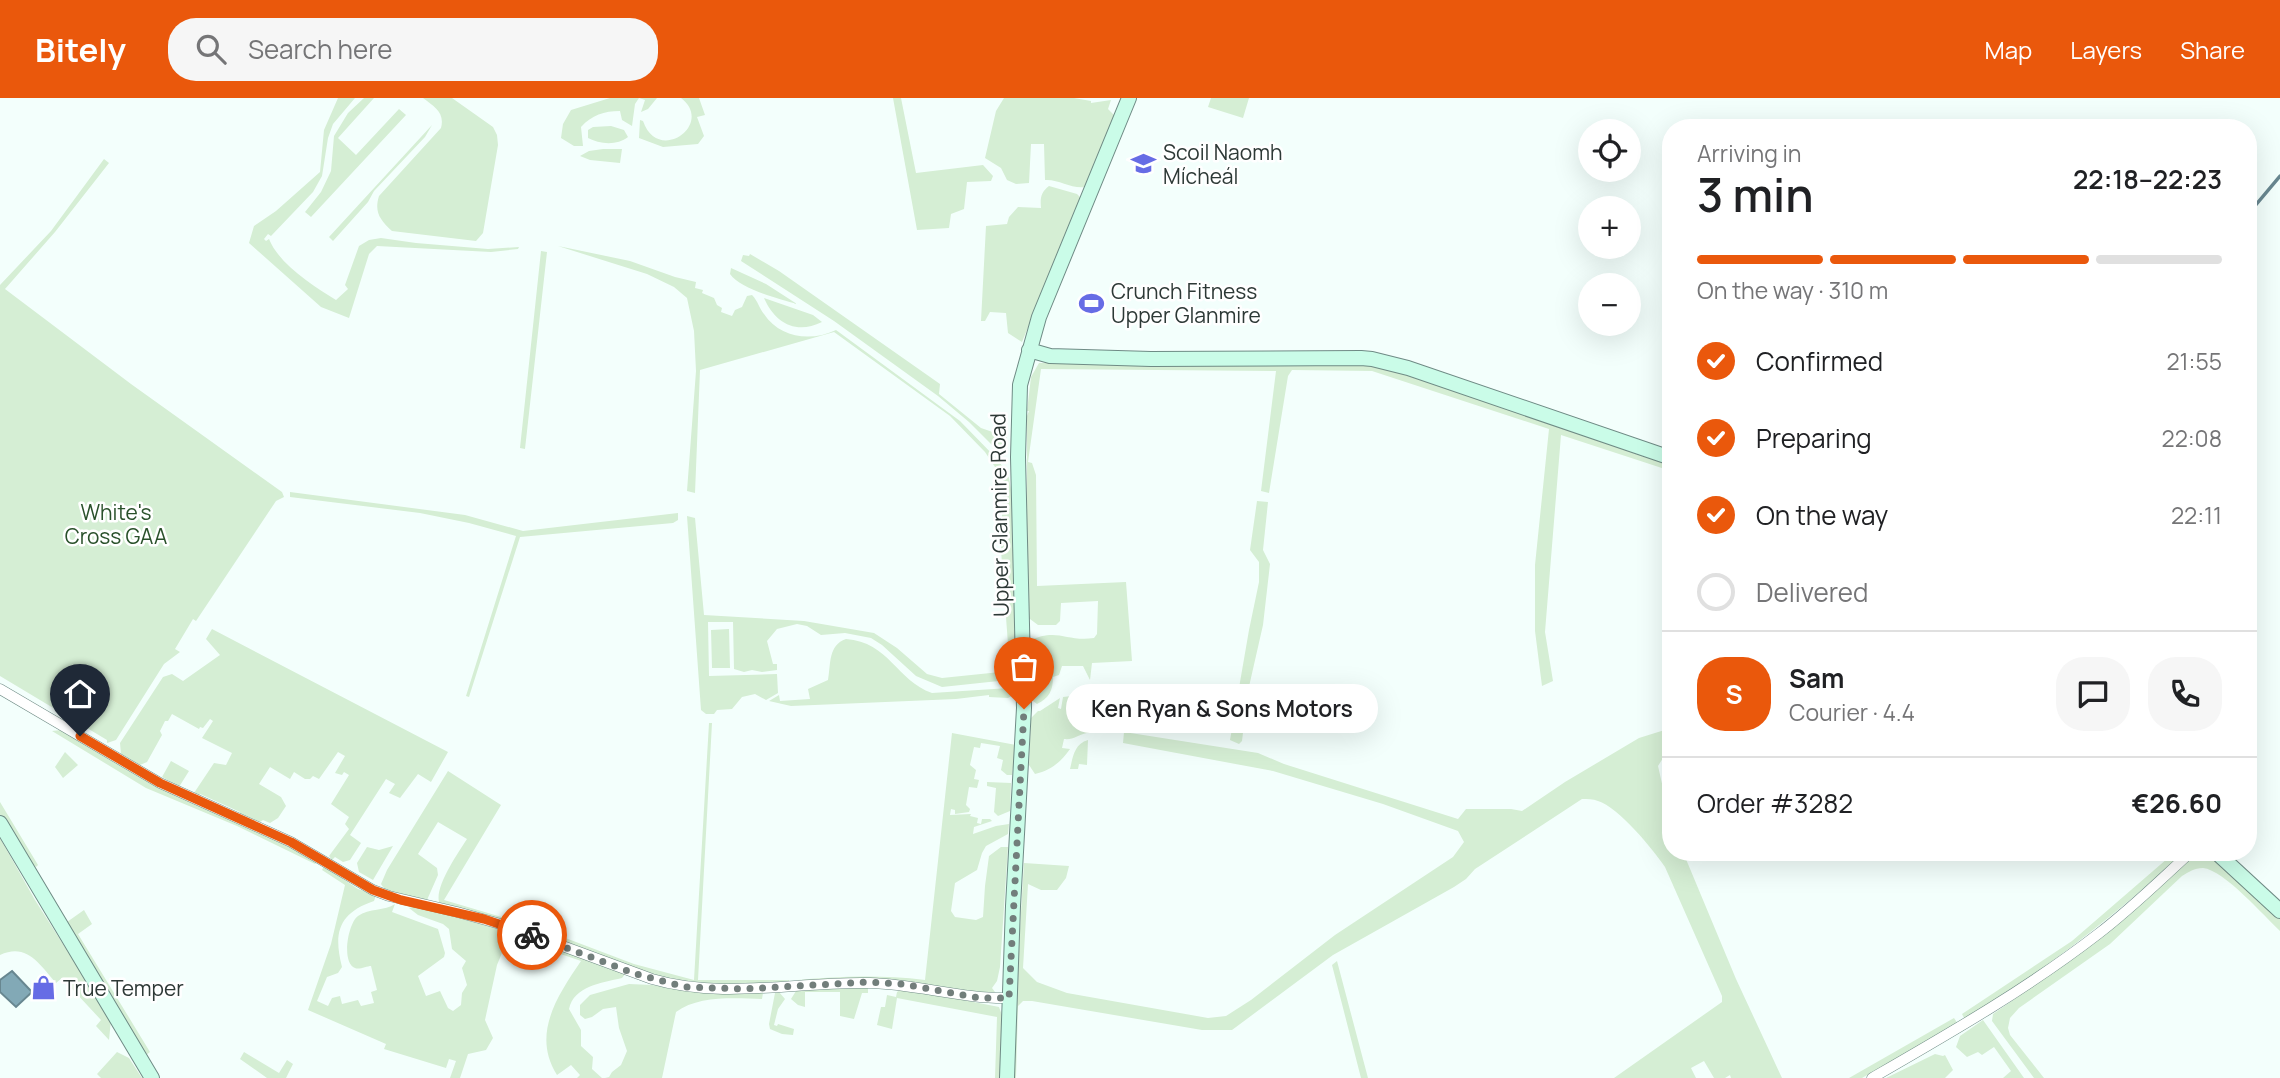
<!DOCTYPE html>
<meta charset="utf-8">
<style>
body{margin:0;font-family:Manrope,sans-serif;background:#f6f6f6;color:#202124;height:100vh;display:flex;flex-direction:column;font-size:26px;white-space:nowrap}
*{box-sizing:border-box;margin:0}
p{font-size:23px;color:#757577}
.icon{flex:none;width:38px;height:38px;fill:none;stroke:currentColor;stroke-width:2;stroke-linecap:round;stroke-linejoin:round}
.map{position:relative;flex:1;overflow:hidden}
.details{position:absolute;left:1662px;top:21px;width:595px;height:742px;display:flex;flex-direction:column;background:#fff;border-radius:28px;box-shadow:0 7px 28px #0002}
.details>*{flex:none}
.controls{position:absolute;left:1578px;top:21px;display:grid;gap:14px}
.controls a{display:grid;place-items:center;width:63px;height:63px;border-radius:50%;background:#fff;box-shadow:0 7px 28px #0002;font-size:35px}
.pin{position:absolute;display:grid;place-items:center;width:60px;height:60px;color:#fff;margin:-72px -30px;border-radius:50% 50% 50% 0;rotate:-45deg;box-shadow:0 0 7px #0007}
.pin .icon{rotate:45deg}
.courier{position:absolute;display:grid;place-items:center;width:70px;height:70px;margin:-35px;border:5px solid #ea580c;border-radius:50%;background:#fff;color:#222;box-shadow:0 2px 9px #0007}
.bubble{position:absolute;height:49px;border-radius:24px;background:#fff;box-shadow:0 7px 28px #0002;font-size:23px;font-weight:600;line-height:49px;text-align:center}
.summary em{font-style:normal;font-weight:600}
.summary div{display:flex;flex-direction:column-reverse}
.summary{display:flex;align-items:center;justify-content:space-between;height:119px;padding:0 35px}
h1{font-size:46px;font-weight:600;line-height:52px}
.bar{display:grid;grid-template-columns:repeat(4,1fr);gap:10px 7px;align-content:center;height:84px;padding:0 35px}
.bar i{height:9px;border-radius:5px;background:#e0e0e0}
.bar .on{background:#ea580c}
.bar p{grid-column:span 4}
.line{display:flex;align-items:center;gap:18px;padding:0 35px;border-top:2px solid #e0e0e0}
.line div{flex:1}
.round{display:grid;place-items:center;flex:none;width:74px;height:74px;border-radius:28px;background:#f6f6f6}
ol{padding:0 35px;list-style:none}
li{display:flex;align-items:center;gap:21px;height:77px}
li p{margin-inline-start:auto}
li .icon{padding:7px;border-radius:50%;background:#ea580c;color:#fff;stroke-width:4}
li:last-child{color:#757577}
li i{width:38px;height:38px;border:4px solid #e0e0e0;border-radius:50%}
header{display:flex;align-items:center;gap:42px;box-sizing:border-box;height:98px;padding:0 35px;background:#ea580c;color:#fff}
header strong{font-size:33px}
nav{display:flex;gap:38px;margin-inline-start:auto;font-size:24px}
.search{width:490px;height:63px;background:#f6f6f6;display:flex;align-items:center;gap:18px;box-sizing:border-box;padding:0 24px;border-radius:28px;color:#757577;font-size:26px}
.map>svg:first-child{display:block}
</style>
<header>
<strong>Bitely</strong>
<div class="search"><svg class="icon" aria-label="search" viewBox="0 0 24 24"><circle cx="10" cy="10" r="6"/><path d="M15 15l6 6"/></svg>Search here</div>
<nav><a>Map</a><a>Layers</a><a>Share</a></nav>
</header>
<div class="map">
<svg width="2280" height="980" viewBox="0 0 2280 980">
<rect width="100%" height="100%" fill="#f3fffc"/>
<path fill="#d5eed4" d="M338,0H355L333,26L328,40L322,78L313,94L271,138L268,136L264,141L266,143L269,141C279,166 313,188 336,202L348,191L345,187L359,148L369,142L381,140L416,145L488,151L519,149L518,151L491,154L377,148L369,156L349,220L321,209L249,145L254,128L276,113L320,74L324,32Z
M364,0H374L338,40L356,57L399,11L406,17L311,119L305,114L321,94L331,73L334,38L348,15Z
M423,0H452L493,29L497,37L498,47L483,135L476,143L392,133C380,122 374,114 379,98L441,30C445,15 435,9 423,0Z
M610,0H657L648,11L641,14L645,2L639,0L635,6L632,28L622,22L620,13C604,13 592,17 581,29L583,48H574L561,40L563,26L571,12Z
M681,0H699L705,17L697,19L704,38L698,46L663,49L639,40L640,22L643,23C658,67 715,26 681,0Z
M893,0H901L916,75L983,67L993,78L991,83L967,84L964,111L951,116L949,130L917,132Z
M1004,0H1074L1091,3V5L1111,2L1108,11L1114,17L1085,89C1071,91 1059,81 1045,82L1044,46H1031L1029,85L1016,86L1007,82L1001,70L985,60L996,13Z
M1211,0H1249L1243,20L1208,9Z
M432,27L425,39L374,93L368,104L333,143L329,139Z
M611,28L624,32L628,39C617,48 599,46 588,40V32L593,29Z
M603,51H622L620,65L590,62L580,58L589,53Z
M104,61L109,65L55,134L5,191L131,286L282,394L284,399L276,403L196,523L193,521L175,551L180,554L164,566L116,642L107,645V642L72,621V615L66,611L60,614L0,578V187L51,133Z
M1049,88L1077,96L1081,100L1022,244L1008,235L1006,215L990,214L985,223H981L986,128L1007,126L1009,119L1018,109L1041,110C1040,100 1041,94 1049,88Z
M558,148L630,163L675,179L696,184L695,190L703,192L702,195L714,200L717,207L722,210L721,214L732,218L735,212L742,209L747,198L752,197C758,203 759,210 764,216C780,240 811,244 836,232L960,323L999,363L1009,380L1012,397L1017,576L1008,582L942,589L916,578L882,547L871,540L845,535L821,537L807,528L797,526L777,531L767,543L773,566H777V572L762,574L752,572L744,574L734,571L733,524H708L709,578L777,576L778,595L766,602L755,596L742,599L732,611L717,612L714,616H706L701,612L687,418L695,420L704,517L804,523L874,535L897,550L927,576L942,580L1010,573L1001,452L1003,381L985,354L950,318L834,234L700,272L695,395L687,393L696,273L694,233L687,200L674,189L647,176Z
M541,153L547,154L525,351L520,350Z
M750,156L779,173L940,286L939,296L981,330L1007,339L999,351L993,348L969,324L938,298L834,223L741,163L743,157L749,158Z
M731,170L766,186L797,206C779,201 740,191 730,176Z
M764,200L813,217L822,224C796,237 775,225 764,200Z
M1039,265L1372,266L1390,270L1671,365V373L1561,337L1545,534L1553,583L1542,588L1535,533V467L1549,331L1372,273L1292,272L1288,278L1269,395L1261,393L1276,273L1041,271L1028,364L1032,365L1036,377L1037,488L1126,484L1132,563L1092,565L1090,582L1083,568H1062L1059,577L1053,579C1053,593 1049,600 1037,606L1029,600L1028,543C1058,529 1065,544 1094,540L1097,536L1098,503L1061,505L1060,523L1056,527H1038L1030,521L1027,522V318L1029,313H1027L1031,279Z
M290,394L465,417L523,433L678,415V422L673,425L520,439L469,599L466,598L516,438L469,425L420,415L290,399Z
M1257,403L1268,404L1263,452L1270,466L1263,527L1248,593L1242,643L1239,646L1230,642L1249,532L1259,484V464L1250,452Z
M212,531L448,654L431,684L418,676L400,700L389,695L395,686L386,681L350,737L361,745L350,762L343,764L335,759L332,762L329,758L349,731L345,726L349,719L331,706L349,677L344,674L342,677L335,675L345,658L338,654L319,681L313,678L310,681H305L294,674L290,681L270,669L259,686L281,699L286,708L278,720L270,725L263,722L260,724L239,717L240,714L200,696L199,698L194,695L214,665L226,667L232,655L202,640L213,623L210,621L203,630L200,629L199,631L172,616L168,623H165L160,633L162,637L147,664L140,667L121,656L120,645L163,579L172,576L183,583L220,557L206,541Z
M729,531L730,570H712L711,532Z
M846,541C889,544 897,583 932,595L1009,590L1012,594L1017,595L1008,600L989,599V597L956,601L791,608L769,603L779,597L780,603L810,601L808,591L828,582C831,566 828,547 846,541Z
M1090,596H1098C1096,612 1101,621 1116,628C1105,634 1098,634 1087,635C1077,637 1074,642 1064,641L1062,650L1070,651C1060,665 1051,672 1035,676L1029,667L1031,620L1038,613H1040L1060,600L1058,610L1061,611L1063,599Z
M709,625H712L698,882H789V885L719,887L666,881L443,807L439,804C435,788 458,755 467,741L438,724L418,756L437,770L438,777L427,802C412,800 389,800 381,786L387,772L448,673L501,707L444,802L539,830L634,866L694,882Z
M1671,630V655L1665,657L1658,668L1671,725V754H1683L1736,881L1782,980H1731L1730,977L1725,980H1714L1704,963L1691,970L1696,980H1614L1722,904V898L1665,769C1653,751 1618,709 1598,703C1593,701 1587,701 1582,701L1475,771L1466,781L1454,789L1333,857L1232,932H1202L1032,903H1023L1018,908L1016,980H1011L1024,765L1069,768L1066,780L1057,792H1041L1028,786L1023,870L1037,884L1067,895L1208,920L1226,918L1251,902L1335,837L1453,759L1464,744L1458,733L1383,706L1273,673L1123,645L1124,634L1258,655L1284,666L1458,721L1466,711H1511L1522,713L1565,684L1639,640Z
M61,632L149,684L273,739L318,763L315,766L237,728L146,690L52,633Z
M952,635L1016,647L1012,677H1007L1001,672L1003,662L997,660L1000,648L981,645L980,650L974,649L970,667L976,672L974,681L979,682L977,690L969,689L966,707L970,711L969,714L955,716V712L951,711L950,717L971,716L970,718L978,720L977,725L981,726L982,721H990L992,723L974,729L973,736L996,728L1009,726L1008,736L986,748L982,755L977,772L955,785L951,813L955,819L976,822L983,819L985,788L989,758L1001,749H1008L1000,869L997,883L992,890L995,894L985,896L893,882L798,884V882C841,878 882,877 925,882Z
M1088,642L1087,667L1079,666L1078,671H1070C1073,659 1074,646 1088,642Z
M65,654L78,667L63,680L55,669Z
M171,663L189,673L179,689L162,679Z
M987,684L1011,685L1010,713L998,718L994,714L996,690L987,688Z
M0,704L38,767L36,769L29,763L0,717Z
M0,740L35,802L106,914L111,922L109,942L96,928L101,922L62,880L56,885C40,867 27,844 0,857Z
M393,748L373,782L359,774L357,765L367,749L379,752Z
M2175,754H2185C2116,816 2045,873 1965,922L1962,916L2072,843Z
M2200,756H2208L2214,760L2280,820V833C2264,818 2224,772 2203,770C2194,770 2189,774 2182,778L2110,846L2019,910L2010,920L2008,930L2010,937L2044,980H2034L1992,923L1993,916L2065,866L2192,758Z
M324,768L358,791L376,797L374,803C339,815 333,834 342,869L338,875L327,879L317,903L328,908L332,900L340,898L342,906L358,902L361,908L374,905L371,894L377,892L371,868C367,868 359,872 355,870C341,865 348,825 358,818C369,810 385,813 395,806L392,814L438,831L445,855L444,859L418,878L426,898L440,893L448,910L453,913L461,907L462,895L467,887L462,870L466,863L452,851L449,831L443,826L418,817L409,810L415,808L520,837L518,841L509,838L497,867L485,922L493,940L486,952L468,956L460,980H450L456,963L449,961L446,970L384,951L386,946L308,912L331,846L345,787L322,772Z
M84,812L92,826L78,836L150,954L145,958L71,837L67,824Z
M528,840L626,875L622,880C601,885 574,888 569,911L581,932V948L593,959L592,971L602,980H577L580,977L571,967L557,977C531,936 558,897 581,863L526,844Z
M1337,863L1368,980H1361L1332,867Z
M629,886L652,887L710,895H763L762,901C736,900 698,897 676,914L662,980H605L609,979L612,974L621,967L627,953L619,930L616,909L603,911L592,919L585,921L580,917V907L590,897Z
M868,888V895H862L854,921L840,918V894H805V909L798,907L791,901L796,893Z
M903,890L999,909L1003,920L1002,980H995L997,919L897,900L892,931L877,927L881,909H885L887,897L896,899L897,894Z
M779,894L785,901L778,911L774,927L777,928L778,926L794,931L793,937L782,936L770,931L769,926L775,895Z
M1954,920L1958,926L1862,980H1849Z
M1983,922L2024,980H2003L2011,973L1994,949L1982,957L1978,954L1967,959L1956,949L1960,938Z
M117,954L129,960L142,980H101L97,976Z
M244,954L279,975L287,962L293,966L286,980H267L240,961Z
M1935,956L1943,958L1945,957L1953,972L1945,980H1886Z"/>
<path fill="#82a9b6" stroke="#688790" stroke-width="2" d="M12,873L32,894L16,909L0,894V882Z"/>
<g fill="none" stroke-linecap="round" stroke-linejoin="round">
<path stroke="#688790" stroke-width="3.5" d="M2249,115L2280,78"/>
<defs>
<path id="street" d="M0,591L160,685L291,744L373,792L389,798L457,814L511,829L652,881C724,902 797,883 870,885C917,886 962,901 1008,900
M1872,980C1950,935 2027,891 2098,836C2131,811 2160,782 2191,754"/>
<path id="secondary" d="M1029,252L1050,258L1151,261L1361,260L1372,261L1408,270L1671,360
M0,725L152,980
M2216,754L2280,813
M1007,980L1013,808L1024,610L1018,359L1020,287L1039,219L1129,0"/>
</defs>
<use href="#street" stroke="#6f8b85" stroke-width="11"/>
<use href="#secondary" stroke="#6f8b85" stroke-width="16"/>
<use href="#street" stroke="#fff" stroke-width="10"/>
<use href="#secondary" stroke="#cafce8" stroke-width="14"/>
</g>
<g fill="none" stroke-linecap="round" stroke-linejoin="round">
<path stroke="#727e7b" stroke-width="7" stroke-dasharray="0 12.6" d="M532,837L636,876L685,889L743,891L868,884L903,886L980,900H1009L1024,611"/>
<path stroke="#ea580c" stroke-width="9" d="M80,638L160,685L291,744L373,792L401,802L484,821L532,837"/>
</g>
<defs>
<symbol id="school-bare" viewBox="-9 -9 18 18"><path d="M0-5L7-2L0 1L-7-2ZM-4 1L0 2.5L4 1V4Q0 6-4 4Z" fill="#666ce5" stroke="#fff" stroke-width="2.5" paint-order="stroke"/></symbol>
<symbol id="stadium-bare" viewBox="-9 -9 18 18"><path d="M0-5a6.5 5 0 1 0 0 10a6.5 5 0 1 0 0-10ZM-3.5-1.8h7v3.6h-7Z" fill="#666ce5" stroke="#fff" stroke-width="2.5" paint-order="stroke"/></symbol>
<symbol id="shop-bare" viewBox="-9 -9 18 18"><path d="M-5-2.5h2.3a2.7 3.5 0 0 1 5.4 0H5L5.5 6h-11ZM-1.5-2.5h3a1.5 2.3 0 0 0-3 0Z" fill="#666ce5" stroke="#fff" stroke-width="2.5" paint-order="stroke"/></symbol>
</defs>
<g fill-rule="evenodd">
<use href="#school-bare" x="1126" y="48" width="35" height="35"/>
<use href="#stadium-bare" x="1074" y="188" width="35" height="35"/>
<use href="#shop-bare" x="26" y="872" width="35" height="35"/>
</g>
<g text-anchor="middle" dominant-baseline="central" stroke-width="5" stroke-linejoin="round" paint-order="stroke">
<g font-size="21" fill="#2d3936" stroke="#fff" text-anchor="start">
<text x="1163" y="54">Scoil Naomh<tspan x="1163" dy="24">Mícheál</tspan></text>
<text x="1111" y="193">Crunch Fitness<tspan x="1111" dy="24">Upper Glanmire</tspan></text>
<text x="63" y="890">True Temper</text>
</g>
<g font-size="21" fill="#2a512b" stroke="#fff">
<text x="116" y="414">White's<tspan x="116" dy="24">Cross GAA</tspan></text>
</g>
<g font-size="21" fill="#2d3936" stroke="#fff">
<text transform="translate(999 417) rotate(-91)">Upper Glanmire Road</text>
</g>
</g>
</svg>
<div class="controls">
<a><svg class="icon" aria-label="locate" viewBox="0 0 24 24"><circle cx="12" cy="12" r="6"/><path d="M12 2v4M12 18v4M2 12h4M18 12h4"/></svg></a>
<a>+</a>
<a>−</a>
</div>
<div class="pin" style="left:1024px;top:611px;background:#ea580c"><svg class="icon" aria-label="bag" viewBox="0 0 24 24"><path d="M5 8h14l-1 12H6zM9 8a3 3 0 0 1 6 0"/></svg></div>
<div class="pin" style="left:80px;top:638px;background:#1f2937"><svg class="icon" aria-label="home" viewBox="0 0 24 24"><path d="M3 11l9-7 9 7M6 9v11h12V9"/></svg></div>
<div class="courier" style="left:532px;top:837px"><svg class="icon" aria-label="bike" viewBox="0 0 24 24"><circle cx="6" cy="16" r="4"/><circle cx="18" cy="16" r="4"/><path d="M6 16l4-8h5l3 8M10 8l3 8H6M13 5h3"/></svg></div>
<div class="bubble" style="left:1066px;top:586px;width:312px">Ken Ryan &amp; Sons Motors</div>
<section class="details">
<div class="summary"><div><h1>3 min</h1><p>Arriving in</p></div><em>22:18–22:23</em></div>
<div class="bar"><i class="on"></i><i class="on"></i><i class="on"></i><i></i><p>On the way · 310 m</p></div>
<ol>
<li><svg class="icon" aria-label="check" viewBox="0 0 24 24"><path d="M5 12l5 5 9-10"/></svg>Confirmed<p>21:55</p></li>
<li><svg class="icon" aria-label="check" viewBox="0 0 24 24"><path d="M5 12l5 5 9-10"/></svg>Preparing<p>22:08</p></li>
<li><svg class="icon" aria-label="check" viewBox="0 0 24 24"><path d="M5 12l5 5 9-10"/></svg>On the way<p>22:11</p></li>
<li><i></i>Delivered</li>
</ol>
<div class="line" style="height:126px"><b class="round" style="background:#ea580c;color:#fff">S</b><div><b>Sam</b><p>Courier · 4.4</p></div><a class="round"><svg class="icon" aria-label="chat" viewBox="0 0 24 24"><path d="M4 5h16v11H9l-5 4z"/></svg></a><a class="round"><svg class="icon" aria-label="phone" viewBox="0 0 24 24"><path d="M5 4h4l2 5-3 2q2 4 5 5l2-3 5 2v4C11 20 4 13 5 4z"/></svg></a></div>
<div class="line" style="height:91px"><div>Order #3282</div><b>€26.60</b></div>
</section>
</div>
